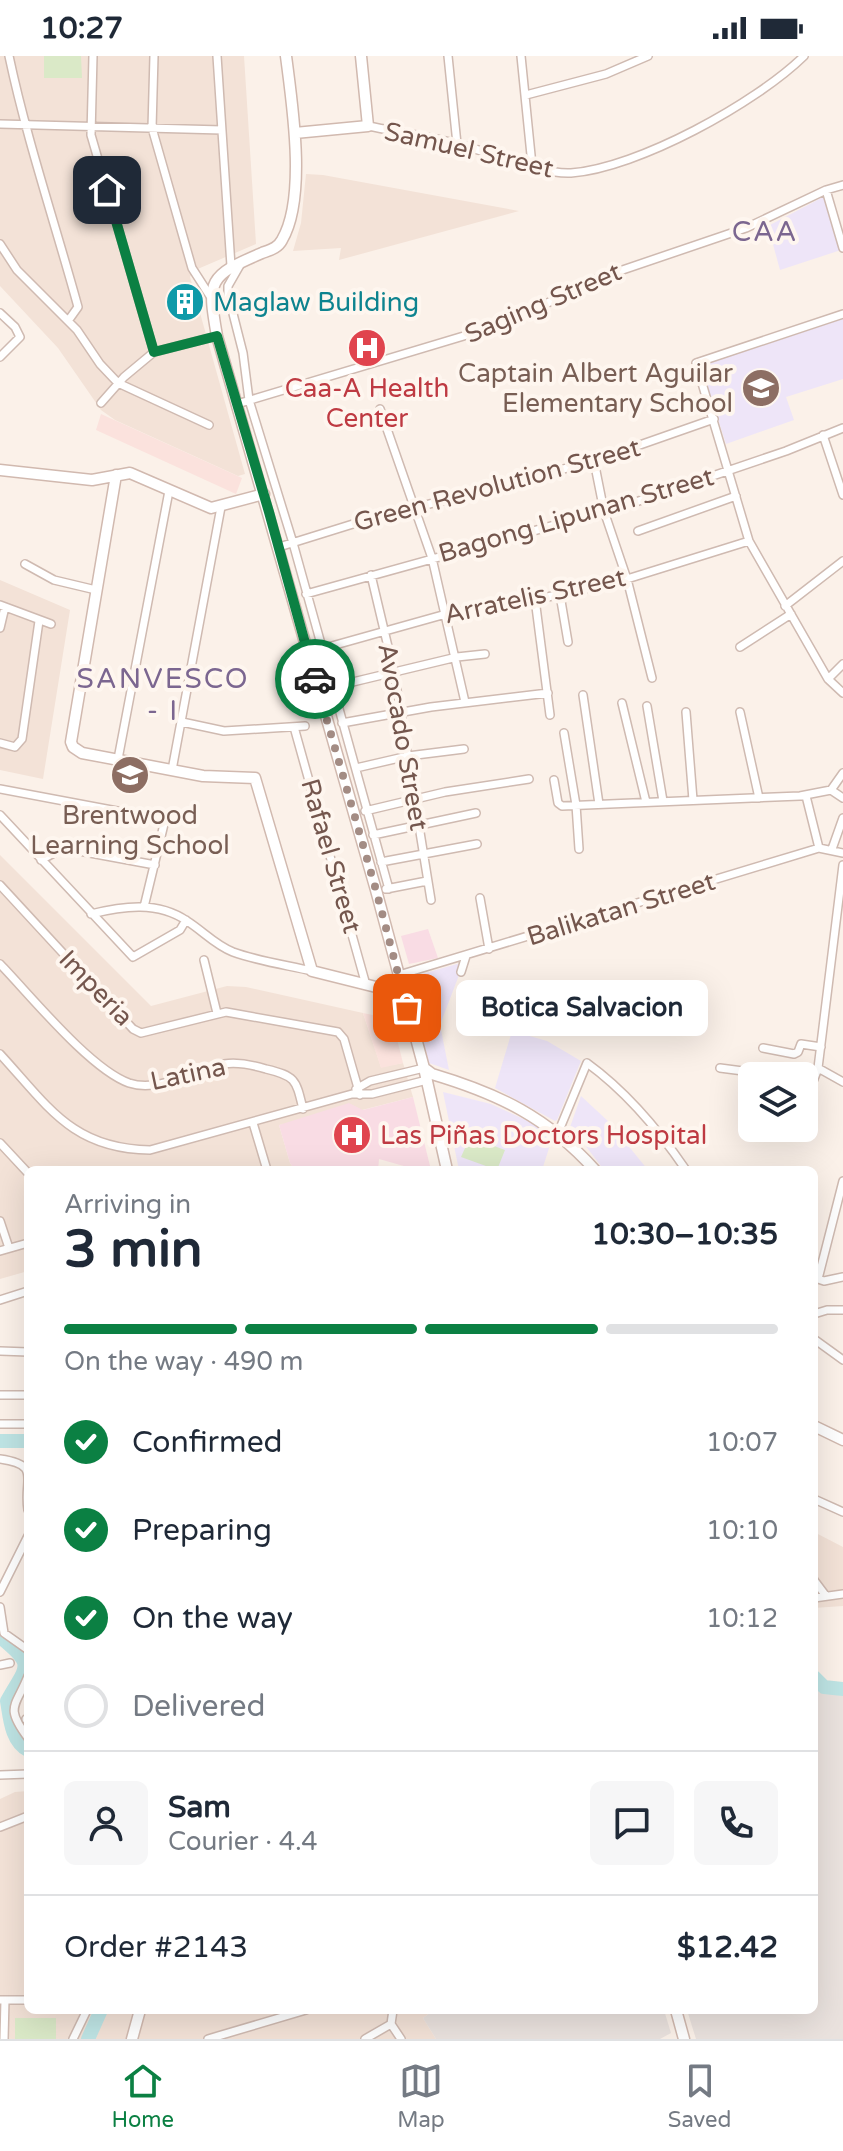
<!DOCTYPE html>
<meta charset="utf-8">
<style>
body{margin:0;font-family:"Varela Round",sans-serif;background:#f6f6f7;color:#1f2937;height:100vh;display:flex;flex-direction:column;font-size:30px;white-space:nowrap}
*{box-sizing:border-box;margin:0}
p{font-size:26px;color:#747a83}
.icon{flex:none;width:44px;height:44px;fill:none;stroke:currentColor;stroke-width:2;stroke-linecap:round;stroke-linejoin:round}
.map{position:relative;flex:1;overflow:hidden}
.panel{position:absolute;left:24px;top:1110px;width:794px;height:848px;display:flex;flex-direction:column;background:#fff;border-radius:12px;box-shadow:0 8px 32px #0002}
.panel>*{flex:none}
.fabs{position:absolute;left:738px;top:1006px;display:grid;gap:16px}
.fabs a{display:grid;place-items:center;width:80px;height:80px;border-radius:12px;background:#fff;box-shadow:0 8px 32px #0002;font-size:40px}
.pin{position:absolute;display:grid;place-items:center;width:68px;height:68px;color:#fff;margin:-34px;border-radius:16px;box-shadow:0 4px 12px #0006}
.courier{position:absolute;display:grid;place-items:center;width:80px;height:80px;margin:-40px;border:6px solid #0b8043;border-radius:50%;background:#fff;color:#222;box-shadow:0 2px 10px #0007}
.bubble{position:absolute;height:56px;border-radius:12px;background:#fff;box-shadow:0 8px 32px #0002;font-size:26px;font-weight:700;line-height:56px;text-align:center}
.headline em{font-style:normal;font-weight:700}
.headline div{display:flex;flex-direction:column-reverse}
.headline{display:flex;align-items:center;justify-content:space-between;height:136px;padding:0 40px}
h1{font-size:52px;font-weight:700;line-height:60px}
.bar{display:grid;grid-template-columns:repeat(4,1fr);gap:12px 8px;align-content:center;height:96px;padding:0 40px}
.bar i{height:10px;border-radius:6px;background:#e0e1e3}
.bar .current{background:#0b8043}
.bar p{grid-column:span 4}
.line{display:flex;align-items:center;gap:20px;padding:0 40px;border-top:2px solid #e0e1e3}
.line div{flex:1}
.round{display:grid;place-items:center;flex:none;width:84px;height:84px;border-radius:12px;background:#f6f6f7}
ol{padding:0 40px;list-style:none}
li{display:flex;align-items:center;gap:24px;height:88px}
li p{margin-inline-start:auto}
li .icon{padding:8px;border-radius:50%;background:#0b8043;color:#fff;stroke-width:4}
li:last-child{color:#747a83}
li i{width:44px;height:44px;border:4px solid #e0e1e3;border-radius:50%}
.status{display:flex;justify-content:space-between;align-items:center;height:56px;padding:0 40px;background:#fff;direction:ltr}
.status svg{height:22px;fill:currentColor}
.menu{display:flex;justify-content:space-around;align-items:center;height:112px;border-top:2px solid #e0e1e3;background:#fff;font-size:22px;color:#747a83}
.menu a{display:grid;justify-items:center;gap:4px}
.menu .current{color:#0b8043}
.map>svg:first-child{display:block}
</style>
<div class="status"><b>10:27</b><svg viewBox="0 0 49 12"><path d="M0 12V9h3v3zM5 12V6h3v6zM10 12V3h3v9zM15 12V0h3v12zM26 1h20v11H26zM47 4h2v5h-2z"/></svg></div>
<div class="map">
<svg width="843" height="1983" viewBox="0 0 843 1983">
<rect width="100%" height="100%" fill="#fbf1e9"/>
<path fill="#f3e2d7" d="M0,0H244L256,188L193,215L190,221L245,418L238,420L115,364L101,354L58,292L0,230Z
M306,118L323,119L519,155L339,204L341,192L293,195L301,167Z
M0,524L70,554L43,723L0,714Z
M0,799L151,950L227,930L246,931L363,957L381,1011L403,1007L413,1041L362,1054L279,1069L290,1107L295,1114H28V1215L0,1223Z
M814,1476L843,1491V1550L814,1552Z
M28,1735V1954H434L423,1962L436,1983H0V1743L15,1736Z"/>
<path fill="#fbe2dd" d="M101,358L242,422L236,438L96,374Z
M363,957L392,963L403,1007L381,1012Z"/>
<path fill="#eae2de" d="M814,1630L843,1640V1983H696L687,1954H814Z
M434,1954H664L671,1977L660,1983H436L423,1962Z"/>
<path fill="#eee5f8" d="M825,140L841,194L780,214L768,170Z
M843,260V323L786,341L794,364L726,388L700,307Z
M464,906L440,969L449,1014L429,1007L408,922Z
M512,975L547,985L581,1005L557,1064L555,1065L495,1032Z
M443,1036L491,1048L545,1073L552,1083L542,1114H459Z
M581,1040L609,1066L648,1114H604L578,1080L569,1074Z"/>
<path fill="#f9dce4" d="M377,275L384,301L358,309L351,283Z
M428,873L438,902L409,908L401,880Z
M413,1041L431,1114H418L379,1103L378,1114H295L290,1107L279,1069L349,1047L363,1054Z"/>
<path fill="#dae9c7" d="M44,0H81L82,22H44Z
M470,1081L505,1094L497,1114L461,1101Z
M15,1962H56V1983H15Z"/>
<g fill="none" stroke-linecap="round" stroke-linejoin="round">
<path stroke="#bee4e4" stroke-width="14" d="M0,1385H28
M0,1581C36,1610 27,1609 7,1645C10,1662 11,1685 28,1694
M814,1621L824,1631L843,1633
M88,1983L101,1954"/>
<defs>
<path id="street" d="M9,0C27,85 55,167 78,251L68,265
M93,0L91,79L154,296
M154,0L152,72L192,212L210,240
M217,0L231,210
M448,0L457,88
M521,0L532,109
M526,39L606,18L648,0
M0,68L222,74
M368,70C398,76 429,80 458,88C486,95 544,119 571,117C638,112 756,47 804,0
M826,134L843,192
M0,188L17,214L77,274L100,308L118,327L209,369
M240,209L228,230V238L243,297L249,344L293,487L389,833
M0,257L15,271L20,281L0,301
M843,258L696,307L749,485L828,623L843,637
M101,347L124,321L154,296L217,280
M237,348L507,267L596,223L746,172L826,134L843,129
M380,353L432,502L465,646
M823,379L843,439
M594,405L604,455L627,523L652,622
M638,475L736,440
M279,491L353,468L594,405L714,363
M25,508L54,524L96,534
M371,519L394,616L431,844
M306,538L627,449L786,395L843,372
M560,539L568,586
M535,543L550,659
M0,549L51,568
M785,550L843,505
M0,572L5,551
M740,591L791,558
M321,593L446,558L521,547L627,523L749,485
M828,623L843,608
M332,631L457,601L485,598
M583,639L599,748
M622,647L646,746
M647,650L663,745
M686,656L693,744
M740,656L759,742
M182,666L224,675L305,670
M342,667L431,651L548,637
M294,671L366,929
M564,677L576,749L579,793
M0,687L15,691L22,683L39,565
M118,703L169,435
M356,712L408,700L464,693
M172,714L221,451
M554,724L558,747L562,750L800,740L831,734L843,742
M0,733L165,764L144,851
M831,734L843,717
M806,740L819,792
M365,755L445,736L529,723
M0,759L133,901L180,874L186,864
M373,779L476,757
M832,793L843,762
M41,804L63,792L155,809
M381,806L477,788
M843,809L818,1012L843,1026
M0,829L133,973L141,977L226,956L338,976L344,983L360,1039
M386,833L427,825
M480,842L489,893
M91,858C123,850 158,845 187,865C203,875 215,889 233,896C258,905 286,909 312,915
M204,904L217,957
M0,908C31,940 90,1013 129,1027C159,1037 195,1014 224,1008C238,1006 253,1009 266,1013C296,1020 296,1024 303,1053
M461,916L466,900
M399,919L819,792L843,797
M763,992L794,998L798,996L801,988L821,991
M0,998C48,1050 72,1093 150,1094L352,1038H372L427,1024
M720,1012L782,1020
M804,1023H814L818,1012
M356,1033L370,1025L424,1012
M253,1067L267,1114
M558,1077L587,1007C627,1036 658,1073 686,1114
M0,1087L28,1117
M843,1125L818,1223L824,1225L843,1221
M0,1165L9,1192
M0,1195L28,1187
M0,1244L28,1235
M814,1258L827,1254H843
M814,1283L843,1304
M0,1295L28,1296
M0,1339H28
M0,1368H28
M0,1403C42,1409 23,1422 28,1454
M814,1443L843,1456
M814,1524L826,1540
M0,1536L28,1480
M814,1542L843,1538
M0,1551L4,1577L28,1594
M0,1609L10,1607
M28,1620C16,1651 4,1650 28,1682
M26,1663H28
M0,1719L28,1718
M0,1771L28,1760
M0,1944H28
M391,1968L401,1983
M391,1968L393,1954
M4,1983L5,1944
M73,1983L87,1954
M208,1983L306,1954
M365,1983L391,1968"/>
<path id="secondary" d="M286,0C292,47 307,142 282,184C278,192 270,194 262,197C208,220 207,224 217,280L376,834L424,1012L447,1114
M295,77L368,70L361,0
M0,414L92,424L130,417L211,452L264,438
M116,419L71,686L73,691L82,697L203,720L255,722L312,915L404,938
M424,1012L432,1018C499,1038 547,1061 595,1114
M814,1370L843,1384
M676,1954L684,1983
M132,1983L140,1954"/>
</defs>
<use href="#street" stroke="#cfbab1" stroke-width="10"/>
<use href="#secondary" stroke="#d1b9af" stroke-width="13"/>
<use href="#street" stroke="#fff" stroke-width="7"/>
<use href="#secondary" stroke="#fff" stroke-width="10"/>
</g>
<g fill="none" stroke-linecap="round" stroke-linejoin="round">
<path stroke="#a38c84" stroke-width="8" stroke-dasharray="0 14.4" d="M315,623L376,834L407,952"/>
<path stroke="#0b8043" stroke-width="10" d="M107,134L154,296L217,280L269,456L315,623"/>
</g>
<defs>
<symbol id="building-disc" viewBox="-11 -11 22 22"><circle r="9.5" fill="#0f9aa8" stroke="#fef6ef"/><path d="M-4-6H4V6H1V3H-1V6H-4ZM-2.5-4.3h1.7v1.8h-1.7ZM.8-4.3h1.7v1.8H.8ZM-2.5-1h1.7V.8h-1.7ZM.8-1h1.7V.8H.8Z" fill="#fff"/></symbol>
<symbol id="hospital-disc" viewBox="-11 -11 22 22"><circle r="9.5" fill="#e0444e" stroke="#fef6ef"/><path d="M-5-5h3v3.5h4V-5h3V5h-3V1.5h-4V5h-3Z" fill="#fff"/></symbol>
<symbol id="school-disc" viewBox="-11 -11 22 22"><circle r="9.5" fill="#8d6e63" stroke="#fef6ef"/><path d="M0-5L7-2L0 1L-7-2ZM-4 1L0 2.5L4 1V4Q0 6-4 4Z" fill="#fff"/></symbol>
</defs>
<g fill-rule="evenodd">
<use href="#building-disc" x="163" y="224" width="44" height="44"/>
<use href="#hospital-disc" x="345" y="270" width="44" height="44"/>
<use href="#school-disc" x="739" y="310" width="44" height="44"/>
<use href="#school-disc" x="108" y="697" width="44" height="44"/>
<use href="#hospital-disc" x="330" y="1057" width="44" height="44"/>
</g>
<g text-anchor="middle" dominant-baseline="central" stroke-width="8" stroke-linejoin="round" paint-order="stroke">
<g font-size="26" fill="#74564d" stroke="#fef6ef">
<text transform="translate(469 94) rotate(13)">Samuel Street</text>
<text transform="translate(543 247) rotate(-23)">Saging Street</text>
<text transform="translate(497 429) rotate(-15)">Green Revolution Street</text>
<text transform="translate(576 459) rotate(-16)">Bagong Lipunan Street</text>
<text transform="translate(535 540) rotate(-12)">Arratelis Street</text>
<text transform="translate(403 681) rotate(80)">Avocado Street</text>
<text transform="translate(331 800) rotate(74)">Rafael Street</text>
<text transform="translate(621 853) rotate(-17)">Balikatan Street</text>
<text transform="translate(96 932) rotate(46)">Imperia</text>
<text transform="translate(188 1018) rotate(-12)">Latina</text>
</g>
<g font-size="26" fill="#0d838f" stroke="#fef6ef" text-anchor="start">
<text x="213" y="246">Maglaw Building</text>
</g>
<g font-size="26" fill="#785e54" stroke="#fef6ef" text-anchor="end">
<text x="733" y="317">Captain Albert Aguilar<tspan x="733" dy="30">Elementary School</tspan></text>
<text x="130" y="759" text-anchor="middle">Brentwood<tspan x="130" dy="30">Learning School</tspan></text>
</g>
<g font-size="26" fill="#be3a42" stroke="#fef6ef">
<text x="367" y="332">Caa-A Health<tspan x="367" dy="30">Center</tspan></text>
<text x="380" y="1079" text-anchor="start">Las Piñas Doctors Hospital</text>
</g>
<g font-size="28" letter-spacing="2" fill="#7b6690" stroke="#fef6ef">
<text x="765" y="176">CAA</text>
<text x="163" y="623">SANVESCO<tspan x="163" dy="32">- I</tspan></text>
</g>
</g>
</svg>
<div class="fabs">
<a><svg class="icon" aria-label="layers" viewBox="0 0 24 24"><path d="M12 4l9 5-9 5-9-5zM3 14l9 5 9-5"/></svg></a>
</div>
<div class="pin" style="left:407px;top:952px;background:#ea580c"><svg class="icon" aria-label="bag" viewBox="0 0 24 24"><path d="M5 8h14l-1 12H6zM9 8a3 3 0 0 1 6 0"/></svg></div>
<div class="pin" style="left:107px;top:134px;background:#1f2937"><svg class="icon" aria-label="home" viewBox="0 0 24 24"><path d="M3 11l9-7 9 7M6 9v11h12V9"/></svg></div>
<div class="courier" style="left:315px;top:623px"><svg class="icon" aria-label="car" viewBox="0 0 24 24"><path d="M5 17H2v-5l4-1 3-4h7l3 4 3 1v5h-3M9 17h6M6 11h13"/><circle cx="7" cy="17" r="2"/><circle cx="17" cy="17" r="2"/></svg></div>
<div class="bubble" style="left:456px;top:924px;width:252px">Botica Salvacion</div>
<section class="panel">
<div class="headline"><div><h1>3 min</h1><p>Arriving in</p></div><em>10:30–10:35</em></div>
<div class="bar"><i class="current"></i><i class="current"></i><i class="current"></i><i></i><p>On the way · 490 m</p></div>
<ol>
<li><svg class="icon" aria-label="check" viewBox="0 0 24 24"><path d="M5 12l5 5 9-10"/></svg>Confirmed<p>10:07</p></li>
<li><svg class="icon" aria-label="check" viewBox="0 0 24 24"><path d="M5 12l5 5 9-10"/></svg>Preparing<p>10:10</p></li>
<li><svg class="icon" aria-label="check" viewBox="0 0 24 24"><path d="M5 12l5 5 9-10"/></svg>On the way<p>10:12</p></li>
<li><i></i>Delivered</li>
</ol>
<div class="line" style="height:144px"><a class="round"><svg class="icon" aria-label="person" viewBox="0 0 24 24"><circle cx="12" cy="8" r="4"/><path d="M4 21q1-7 8-7t8 7"/></svg></a><div><b>Sam</b><p>Courier · 4.4</p></div><a class="round"><svg class="icon" aria-label="chat" viewBox="0 0 24 24"><path d="M4 5h16v11H9l-5 4z"/></svg></a><a class="round"><svg class="icon" aria-label="phone" viewBox="0 0 24 24"><path d="M5 4h4l2 5-3 2q2 4 5 5l2-3 5 2v4C11 20 4 13 5 4z"/></svg></a></div>
<div class="line" style="height:104px"><div>Order #2143</div><b>$12.42</b></div>
</section>
</div>
<nav class="menu">
<a class="current"><svg class="icon" aria-label="home" viewBox="0 0 24 24"><path d="M3 11l9-7 9 7M6 9v11h12V9"/></svg>Home</a>
<a><svg class="icon" aria-label="map" viewBox="0 0 24 24"><path d="M3 6l6-2 6 2 6-2v14l-6 2-6-2-6 2zM9 4v14M15 6v14"/></svg>Map</a>
<a><svg class="icon" aria-label="saved" viewBox="0 0 24 24"><path d="M7 4h10v16l-5-4-5 4z"/></svg>Saved</a>
</nav>
